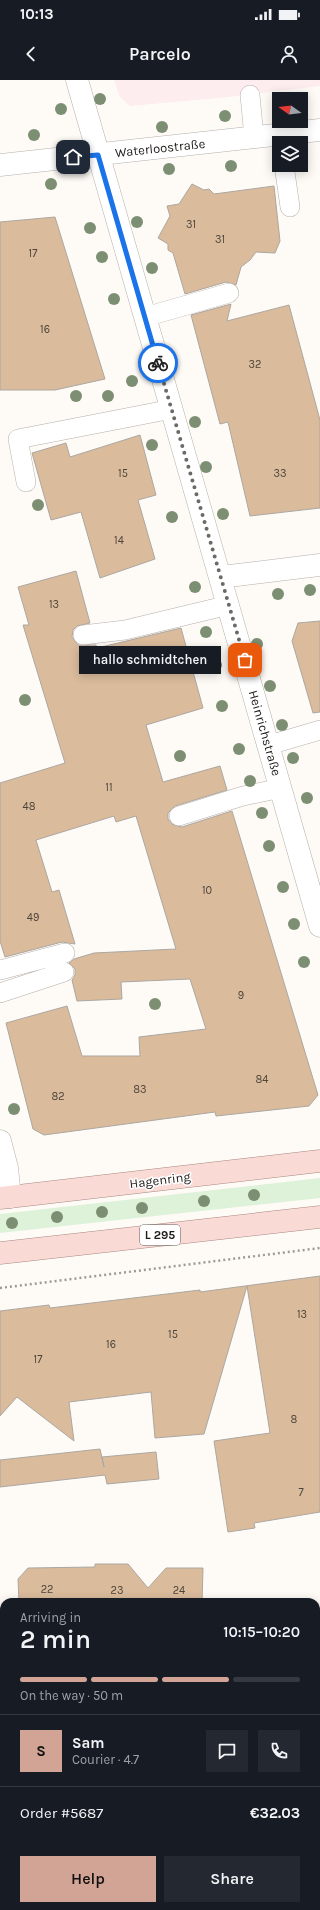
<!DOCTYPE html>
<meta charset="utf-8">
<style>
body{margin:0;font-family:Karla,sans-serif;background:#242831;color:#f1f3f6;height:100vh;display:flex;flex-direction:column;font-size:15px;white-space:nowrap}
*{box-sizing:border-box;margin:0}
p{font-size:13px;color:#9ea1a6}
.icon{flex:none;width:22px;height:22px;fill:none;stroke:currentColor;stroke-width:2;stroke-linecap:round;stroke-linejoin:round}
.map{position:relative;flex:1;overflow:hidden}
.drawer{position:absolute;left:0px;top:1518px;width:320px;height:312px;display:flex;flex-direction:column;background:#171b24;border-radius:12px 12px 0 0;box-shadow:0 2px 10px #0003}
.drawer>*{flex:none}
.needle{width:26px;rotate:284deg}
.buttons{position:absolute;left:272px;top:12px;display:grid;gap:8px}
.buttons a{display:grid;place-items:center;width:36px;height:36px;border-radius:0px;background:#171b24;box-shadow:0 2px 10px #0003;font-size:20px}
.pin{position:absolute;display:grid;place-items:center;width:34px;height:34px;color:#fff;margin:-17px;border-radius:8px;box-shadow:0 2px 6px #0006}
.courier{position:absolute;display:grid;place-items:center;width:40px;height:40px;margin:-20px;border:3px solid #1a73e8;border-radius:50%;background:#fff;color:#222;box-shadow:0 1px 5px #0007}
.bubble{position:absolute;height:28px;border-radius:0px;background:#171b24;box-shadow:0 2px 10px #0003;font-size:13px;font-weight:600;line-height:28px;text-align:center}
.head em{font-style:normal;font-weight:600}
.head div{display:flex;flex-direction:column-reverse}
.head{display:flex;align-items:center;justify-content:space-between;height:68px;padding:0 20px}
h1{font-size:26px;font-weight:600;line-height:30px}
.bar{display:grid;grid-template-columns:repeat(4,1fr);gap:6px 4px;align-content:center;height:48px;padding:0 20px}
.bar i{height:5px;border-radius:3px;background:#363941}
.bar .active{background:#d2a495}
.bar p{grid-column:span 4}
.line{display:flex;align-items:center;gap:10px;padding:0 20px;border-top:1px solid #363941}
.line div{flex:1}
.round{display:grid;place-items:center;flex:none;width:42px;height:42px;border-radius:0px;background:#242831}
.action{display:flex;gap:8px;margin-top:auto;padding:8px 20px}
.action a{flex:1;height:46px;border-radius:0px;background:#d2a495;color:#111;font-size:16px;font-weight:600;line-height:46px;text-align:center}
.action a+a{background:#242831;color:#f1f3f6}
.status{display:flex;justify-content:space-between;align-items:center;height:28px;padding:0 20px;background:#171b24;direction:ltr}
.status svg{height:11px;fill:currentColor}
header{display:flex;justify-content:space-between;align-items:center;height:52px;padding:0 20px;background:#171b24;font-size:18px;font-weight:600}
.map>svg:first-child{display:block}
</style>
<div class="status"><b>10:13</b><svg viewBox="0 0 49 12"><path d="M0 12V9h3v3zM5 12V6h3v6zM10 12V3h3v9zM15 12V0h3v12zM26 1h20v11H26zM47 4h2v5h-2z"/></svg></div>
<header><svg class="icon" aria-label="back" viewBox="0 0 24 24"><path d="M15 5l-7 7 7 7"/></svg>Parcelo<svg class="icon" aria-label="person" viewBox="0 0 24 24"><circle cx="12" cy="8" r="4"/><path d="M4 21q1-7 8-7t8 7"/></svg></header>
<div class="map">
<svg width="320" height="1830" viewBox="0 0 320 1830">
<rect width="100%" height="100%" fill="#fefbf7"/>
<path fill="#fdedef" d="M114,0H320V6L229,17L130,26L120,17Z"/>
<path fill="#def2d9" d="M320,1098V1118L0,1153V1134Z"/>
<path fill="#dabb9c" stroke="#aca7a1" d="M192,104L204,110L209,109L214,114L274,106L280,161L275,173L256,172L250,180L241,187L236,205L226,202L185,214L173,173L168,170V164L158,158L170,136L167,126L179,124Z
M55,137L105,299L55,310H0V142Z
M231,224L227,241L289,225L320,340V428L250,436L228,342L220,344L191,235Z
M140,355L156,415L138,420L155,479L100,498L81,432L51,440L32,373L66,363L70,377Z
M76,491L90,543L77,546L73,550L72,557L78,565H96L97,568L181,548L203,628L146,645L163,702L220,686L227,710L175,726L168,733V739L172,744L182,747L232,731L318,1015L309,1026L216,1036L215,1032L44,1055L33,1049L6,943L67,926L82,976H140L139,957L206,949L190,899L121,902L122,919L77,921L72,900L75,895V889L69,883L74,879L94,873L176,869L136,736L116,742L114,736L36,760L52,812L59,810L75,864L62,862L5,877L0,861V703L65,683L23,545H29L18,507Z
M320,541V632L313,633L292,561L298,543Z
M320,1196V1432L254,1443L255,1448L228,1452L214,1361L270,1353L247,1206L204,1354L155,1358L151,1312L69,1322L74,1361L17,1317L0,1336V1231L49,1225L50,1228L200,1210V1212Z
M100,1369L104,1387L102,1377L156,1372L159,1399L107,1404L105,1395L0,1407V1380Z
M95,1484H128L148,1508L166,1488H203L202,1522H19L18,1499L28,1488L95,1487Z"/>
<g fill="none" stroke-linecap="round" stroke-linejoin="round">
<defs>
<path id="lane" d="M250,15L254,57
M284,85L290,127
M145,237L229,213
M26,402L18,359L172,329
M83,555L125,550L229,525
M269,665L320,650
M179,736L243,716L281,708
M0,890L65,873
M0,913L64,892"/>
<path id="street" d="M77,0L320,846
M0,85L320,50
M221,497L320,485
M0,1061L7,1088L10,1117
M316,1640H320
M0,1642L4,1641
M64,1826L65,1830"/>
<path id="primary" d="M0,1118L320,1081
M0,1173L320,1137"/>
</defs>
<use href="#lane" stroke="#b5afaa" stroke-width="20"/>
<use href="#street" stroke="#b5afaa" stroke-width="23"/>
<use href="#primary" stroke="#aa8881" stroke-width="23"/>
<path stroke="#9d9b97" stroke-width="2.5" stroke-dasharray="2 3" stroke-linecap="butt" d="M0,1208L320,1168"/>
<use href="#lane" stroke="#fff" stroke-width="19"/>
<use href="#street" stroke="#fff" stroke-width="22"/>
<use href="#primary" stroke="#f9dad5" stroke-width="22"/>
</g>
<g fill="#7d8f73">
<circle cx="100" cy="19" r="6"/>
<circle cx="61" cy="29" r="6"/>
<circle cx="225" cy="36" r="6"/>
<circle cx="162" cy="47" r="6"/>
<circle cx="34" cy="55" r="6"/>
<circle cx="231" cy="86" r="6"/>
<circle cx="169" cy="89" r="6"/>
<circle cx="51" cy="104" r="6"/>
<circle cx="137" cy="142" r="6"/>
<circle cx="90" cy="148" r="6"/>
<circle cx="102" cy="177" r="6"/>
<circle cx="152" cy="188" r="6"/>
<circle cx="114" cy="219" r="6"/>
<circle cx="132" cy="301" r="6"/>
<circle cx="76" cy="316" r="6"/>
<circle cx="108" cy="316" r="6"/>
<circle cx="195" cy="342" r="6"/>
<circle cx="152" cy="365" r="6"/>
<circle cx="206" cy="387" r="6"/>
<circle cx="38" cy="425" r="6"/>
<circle cx="223" cy="434" r="6"/>
<circle cx="172" cy="437" r="6"/>
<circle cx="195" cy="507" r="6"/>
<circle cx="310" cy="510" r="6"/>
<circle cx="278" cy="514" r="6"/>
<circle cx="206" cy="552" r="6"/>
<circle cx="257" cy="564" r="6"/>
<circle cx="216" cy="585" r="6"/>
<circle cx="270" cy="606" r="6"/>
<circle cx="25" cy="620" r="6"/>
<circle cx="222" cy="626" r="6"/>
<circle cx="282" cy="645" r="6"/>
<circle cx="239" cy="669" r="6"/>
<circle cx="180" cy="676" r="6"/>
<circle cx="293" cy="678" r="6"/>
<circle cx="250" cy="701" r="6"/>
<circle cx="307" cy="718" r="6"/>
<circle cx="262" cy="733" r="6"/>
<circle cx="269" cy="766" r="6"/>
<circle cx="283" cy="807" r="6"/>
<circle cx="294" cy="844" r="6"/>
<circle cx="304" cy="882" r="6"/>
<circle cx="155" cy="924" r="6"/>
<circle cx="14" cy="1029" r="6"/>
<circle cx="254" cy="1115" r="6"/>
<circle cx="204" cy="1121" r="6"/>
<circle cx="142" cy="1128" r="6"/>
<circle cx="102" cy="1132" r="6"/>
<circle cx="57" cy="1137" r="6"/>
<circle cx="12" cy="1143" r="6"/>
</g>
<g fill="none" stroke-linecap="round" stroke-linejoin="round">
<path stroke="#6c6a67" stroke-width="4" stroke-dasharray="0 7.2" d="M158,283L245,580"/>
<path stroke="#1a73e8" stroke-width="5" d="M73,77L98,75L158,283"/>
</g>
<g text-anchor="middle" dominant-baseline="central" stroke-width="3" stroke-linejoin="round" paint-order="stroke">
<g font-size="11" fill="#4d443a">
<text x="191" y="144">31</text>
<text x="220" y="159">31</text>
<text x="33" y="173">17</text>
<text x="45" y="249">16</text>
<text x="255" y="284">32</text>
<text x="123" y="393">15</text>
<text x="280" y="393">33</text>
<text x="119" y="460">14</text>
<text x="54" y="524">13</text>
<text x="109" y="707">11</text>
<text x="29" y="726">48</text>
<text x="207" y="810">10</text>
<text x="33" y="837">49</text>
<text x="241" y="915">9</text>
<text x="262" y="999">84</text>
<text x="140" y="1009">83</text>
<text x="58" y="1016">82</text>
<text x="302" y="1234">13</text>
<text x="173" y="1254">15</text>
<text x="111" y="1264">16</text>
<text x="38" y="1279">17</text>
<text x="294" y="1339">8</text>
<text x="301" y="1412">7</text>
<text x="47" y="1509">22</text>
<text x="117" y="1510">23</text>
<text x="179" y="1510">24</text>
</g>
<rect fill="#fff" stroke="#62605f" stroke-width="1" x="140" y="1145" width="40" height="20" rx="3"/>
<g font-size="12" font-weight="bold" fill="#1e1c1a">
<text x="160" y="1155">L 295</text>
</g>
<g font-size="13" fill="#1e1c1a" stroke="#fff">
<text transform="translate(160 68) rotate(-6)">Waterloostraße</text>
<text transform="translate(265 653) rotate(74)">Heinrichstraße</text>
<text transform="translate(160 1100) rotate(-7)">Hagenring</text>
</g>
</g>
</svg>
<div class="buttons">
<a><svg class="needle" viewBox="-14 -14 28 28"><path d="M0-13l5 13h-10z" fill="#e53935"/><path d="M0 13l5-13h-10z" fill="#9ea1a6"/></svg></a>
<a><svg class="icon" aria-label="layers" viewBox="0 0 24 24"><path d="M12 4l9 5-9 5-9-5zM3 14l9 5 9-5"/></svg></a>
</div>
<div class="pin" style="left:245px;top:580px;background:#ea580c"><svg class="icon" aria-label="bag" viewBox="0 0 24 24"><path d="M5 8h14l-1 12H6zM9 8a3 3 0 0 1 6 0"/></svg></div>
<div class="pin" style="left:73px;top:77px;background:#1f2937"><svg class="icon" aria-label="home" viewBox="0 0 24 24"><path d="M3 11l9-7 9 7M6 9v11h12V9"/></svg></div>
<div class="courier" style="left:158px;top:283px"><svg class="icon" aria-label="bike" viewBox="0 0 24 24"><circle cx="6" cy="16" r="4"/><circle cx="18" cy="16" r="4"/><path d="M6 16l4-8h5l3 8M10 8l3 8H6M13 5h3"/></svg></div>
<div class="bubble" style="left:79px;top:566px;width:142px">hallo schmidtchen</div>
<section class="drawer">
<div class="head"><div><h1>2 min</h1><p>Arriving in</p></div><em>10:15–10:20</em></div>
<div class="bar"><i class="active"></i><i class="active"></i><i class="active"></i><i></i><p>On the way · 50 m</p></div>
<div class="line" style="height:72px"><b class="round" style="background:#d2a495;color:#111">S</b><div><b>Sam</b><p>Courier · 4.7</p></div><a class="round"><svg class="icon" aria-label="chat" viewBox="0 0 24 24"><path d="M4 5h16v11H9l-5 4z"/></svg></a><a class="round"><svg class="icon" aria-label="phone" viewBox="0 0 24 24"><path d="M5 4h4l2 5-3 2q2 4 5 5l2-3 5 2v4C11 20 4 13 5 4z"/></svg></a></div>
<div class="line" style="height:52px"><div>Order #5687</div><b>€32.03</b></div>
<div class="action"><a>Help</a><a>Share</a></div>
</section>
</div>
